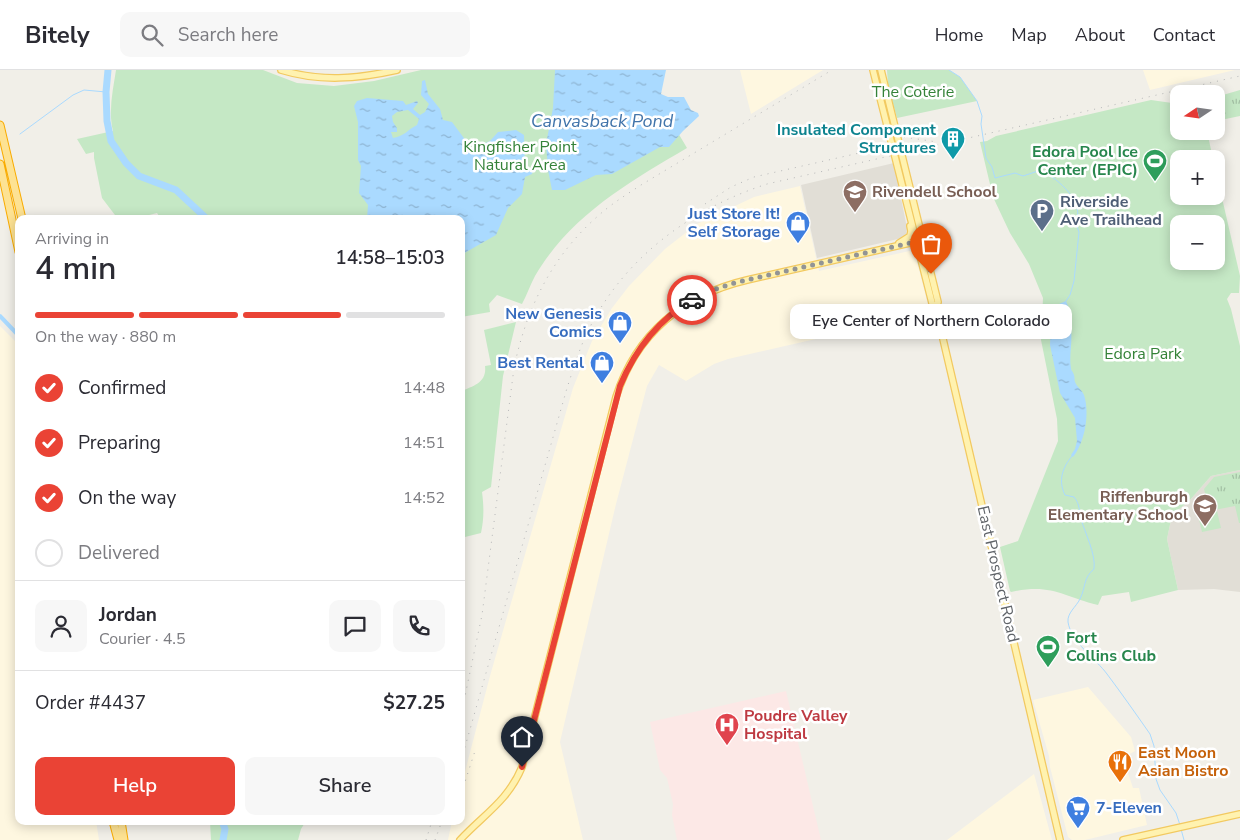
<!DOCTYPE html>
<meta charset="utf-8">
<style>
body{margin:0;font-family:"Nunito Sans",sans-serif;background:#f7f7f7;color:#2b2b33;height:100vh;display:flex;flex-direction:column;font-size:19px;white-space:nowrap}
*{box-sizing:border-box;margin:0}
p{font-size:16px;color:#7c7c81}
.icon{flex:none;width:28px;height:28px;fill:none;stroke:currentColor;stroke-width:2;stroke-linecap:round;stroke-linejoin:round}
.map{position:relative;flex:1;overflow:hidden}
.sheet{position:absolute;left:15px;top:145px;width:450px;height:610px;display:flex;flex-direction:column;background:#fff;border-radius:10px;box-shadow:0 2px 12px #0003}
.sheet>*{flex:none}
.needle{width:32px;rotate:257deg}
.tools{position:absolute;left:1170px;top:15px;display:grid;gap:10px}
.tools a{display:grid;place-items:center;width:55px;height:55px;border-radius:10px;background:#fff;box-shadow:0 2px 12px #0003;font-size:25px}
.pin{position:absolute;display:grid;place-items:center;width:42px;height:42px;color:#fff;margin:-51px -21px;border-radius:50% 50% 50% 0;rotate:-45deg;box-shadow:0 0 5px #0007}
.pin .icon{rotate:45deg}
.courier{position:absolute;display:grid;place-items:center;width:50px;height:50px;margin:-25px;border:4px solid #ea4335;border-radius:50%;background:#fff;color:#222;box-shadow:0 1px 6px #0007}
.bubble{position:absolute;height:35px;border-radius:10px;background:#fff;box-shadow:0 2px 12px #0003;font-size:16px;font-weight:600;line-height:35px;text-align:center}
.summary em{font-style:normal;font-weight:600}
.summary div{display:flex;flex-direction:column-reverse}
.summary{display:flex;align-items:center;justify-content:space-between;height:85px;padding:0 20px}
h1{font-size:32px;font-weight:600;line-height:38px}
.bar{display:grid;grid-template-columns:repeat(4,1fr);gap:8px 5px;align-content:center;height:60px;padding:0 20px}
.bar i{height:6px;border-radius:4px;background:#e1e1e2}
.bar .active{background:#ea4335}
.bar p{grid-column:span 4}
.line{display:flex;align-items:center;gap:12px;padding:0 20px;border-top:1px solid #e1e1e2}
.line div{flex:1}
.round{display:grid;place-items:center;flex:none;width:52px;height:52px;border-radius:10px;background:#f7f7f7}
ol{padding:0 20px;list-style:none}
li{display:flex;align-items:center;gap:15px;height:55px}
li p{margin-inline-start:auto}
li .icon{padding:5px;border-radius:50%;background:#ea4335;color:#fff;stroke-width:4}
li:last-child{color:#7c7c81}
li i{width:28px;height:28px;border:2px solid #e1e1e2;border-radius:50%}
.button{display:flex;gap:10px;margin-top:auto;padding:10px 20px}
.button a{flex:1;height:58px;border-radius:10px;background:#ea4335;color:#fff;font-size:20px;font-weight:600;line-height:58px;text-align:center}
.button a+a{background:#f7f7f7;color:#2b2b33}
header{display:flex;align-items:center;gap:30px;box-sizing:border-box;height:70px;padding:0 25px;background:#fff;border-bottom:1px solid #e1e1e2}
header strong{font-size:24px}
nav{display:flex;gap:28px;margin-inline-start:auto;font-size:18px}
.search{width:350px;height:45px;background:#f7f7f7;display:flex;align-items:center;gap:12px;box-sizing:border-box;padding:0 18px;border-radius:10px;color:#7c7c81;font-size:19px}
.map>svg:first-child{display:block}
</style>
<header>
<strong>Bitely</strong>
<div class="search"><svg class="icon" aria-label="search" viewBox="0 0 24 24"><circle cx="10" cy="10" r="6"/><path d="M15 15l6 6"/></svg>Search here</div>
<nav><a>Home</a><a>Map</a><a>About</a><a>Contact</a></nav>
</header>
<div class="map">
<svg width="1240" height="770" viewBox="0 0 1240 770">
<defs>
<pattern id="grass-tufts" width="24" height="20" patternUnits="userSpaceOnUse" patternTransform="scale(1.25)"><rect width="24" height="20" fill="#c5e8c5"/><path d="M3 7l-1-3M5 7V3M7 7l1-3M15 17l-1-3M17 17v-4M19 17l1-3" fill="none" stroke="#a3c0a4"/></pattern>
<pattern id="water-ripples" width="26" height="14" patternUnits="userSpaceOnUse" patternTransform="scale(1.25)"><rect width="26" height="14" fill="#aadaff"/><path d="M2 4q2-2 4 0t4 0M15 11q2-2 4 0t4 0" fill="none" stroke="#8eb4d2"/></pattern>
</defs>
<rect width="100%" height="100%" fill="#f1efe8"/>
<path fill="#fef7e0" d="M740,0H823L751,44Z
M1143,0H1235L1150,20Z
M800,116L819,201L914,180L930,243L728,289L714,294L686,311L659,295L647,316L616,434L560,672L583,770H448L452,751H461V717L490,606L573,318L592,271L612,238L629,216L665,179L697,154L754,127Z
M0,256L19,275V751H96L99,770H0Z
M1088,617L1131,667L1135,681L1123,688L1133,718H1139L1147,755L1085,770H1072L1068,767L1050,697L1049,686L1033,630Z
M1034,704L1052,770H947Z"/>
<path fill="#e1ded6" d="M894,93L907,158L906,164L902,168L817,188L801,115Z
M1240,400V522L1214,519L1178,520L1167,469L1172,445L1190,430L1211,406Z"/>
<path fill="#fce8e6" d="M786,621L821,770H677L672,745L673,734L667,708L660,700L650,652Z"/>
<path fill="url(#grass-tufts)" d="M1240,20V46L1216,51V27Z
M1240,402V453H1239L1235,436L1209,441L1204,419L1214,407Z"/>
<path fill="#c5e8c5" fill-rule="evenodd" d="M116,0H263L297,13L334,16L374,11L421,0H653L655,24L687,78C629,112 570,146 535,206C530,215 527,225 522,234L497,225L489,234L490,242L461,247V149H161L157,143L134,149H118L102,128L94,88V82L86,84L77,69L113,61C108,41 113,20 116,0Z
M887,0H949L960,7L977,31L897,48L888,16Z
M1151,30L1179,34V61H1207L1213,89H1179V126H1216V102L1240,206L1239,223H1231L1227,229L1231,239L1240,276V400L1211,406L1190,430L1172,445L1167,469L1178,520L1131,532L1129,522L1102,526L1098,535C1062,526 1051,513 1011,522L1010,521L1000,477L1018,471L1058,371L1057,349L1041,270L1043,228L1029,194L1010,163L993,127L980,72L987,71L996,66ZM1179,154H1216V191H1179Z
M516,252L503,306L491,417L482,422C484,437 484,449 481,463L461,468V321C474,316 487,312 485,296L491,295L484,260Z
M1217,441L1221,458L1202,462L1198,445Z
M306,751L301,759L298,770H211L210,752L212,751Z"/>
<path fill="url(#water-ripples)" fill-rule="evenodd" d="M555,0H666L661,24L668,27H684L691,40L698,43L699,46L683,61L669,77H660L612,104L596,105L565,120H552L548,100L546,74L553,38Z
M425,10L428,24L440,39L443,50L452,52L472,79L490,71L498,62L516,60L524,65L525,94L533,101L532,104L525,107L522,124L508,138L496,165L461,185V149H367L368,135L359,123L361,96L358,90V52L354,36L357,31L367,28L403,31L406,35L417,31L418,33L413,39L420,45L425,42L429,34L421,25L422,11ZM408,40L419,49L417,55C407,60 405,66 393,68L391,62H397V58L393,52L392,46L397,42Z
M1066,231L1069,239L1067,250C1076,259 1068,284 1071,298C1071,301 1073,301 1074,305C1075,307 1074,310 1075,312C1077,317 1082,320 1084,325C1090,343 1085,372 1073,387L1071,385L1075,379L1077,371L1075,348L1060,323L1050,275L1051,250L1055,245L1056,241L1059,239V234Z"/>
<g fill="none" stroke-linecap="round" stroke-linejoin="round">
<path stroke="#aadaff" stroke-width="1" d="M949,0L960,7L977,31L982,46L981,54L986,88L992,97L995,108L1015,103L1023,106L1041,100C1059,110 1085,131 1076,154L1079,162L1074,211L1070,225L1066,231
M20,64L73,25L84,20L106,22
M1072,386C1062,398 1058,411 1065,425L1074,427C1080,434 1079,441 1081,449C1085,463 1096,484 1094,499C1083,508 1086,517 1080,529C1076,537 1067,543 1068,552C1071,572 1096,589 1107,604C1122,624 1136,644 1150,664L1154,676L1156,709L1160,720L1176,743L1180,755
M1181,759L1184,770"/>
<path stroke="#aadaff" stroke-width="4" d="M0,246L19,266"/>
<path stroke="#aadaff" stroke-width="7" d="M108,0L106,22L107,51L111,71L126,93L139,106L176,120L207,149
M222,751L225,759L223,770"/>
<defs>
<path id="major" d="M281,0C320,12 357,9 397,0
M873,0L932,233L936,239L1060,770
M881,0L938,232L936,239
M899,173L910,166L911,161L910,156
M460,770C483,745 508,731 522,697L616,327C636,264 683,225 747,210L923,170
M1123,770L1240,744"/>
<path id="highway" d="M0,55L22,149
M0,94L19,182
M113,751L118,770
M121,751L124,770"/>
</defs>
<use href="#major" stroke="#f2c960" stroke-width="8"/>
<use href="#highway" stroke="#f9ab00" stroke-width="9"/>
<use href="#major" stroke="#fff2af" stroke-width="5.5"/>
<use href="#highway" stroke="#fde293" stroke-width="7"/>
<path stroke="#b6b7b8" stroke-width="1" stroke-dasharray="1 6" stroke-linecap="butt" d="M904,67L937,72
M705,134L731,117L754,107L868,81
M461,645L482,545L514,298C526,239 552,186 598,146C611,134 626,125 641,115L832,0
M461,691L567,318C574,297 580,276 590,257C626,186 693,138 767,114L1240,6
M461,724L475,681
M426,770L432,751
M435,770L442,751"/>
</g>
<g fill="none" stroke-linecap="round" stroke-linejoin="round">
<path stroke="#929495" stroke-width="5" stroke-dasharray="0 9" d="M692,230L718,218L738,212L923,170L931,204"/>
<path stroke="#ea4335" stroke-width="6" d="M522,697L620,316C635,280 658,250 692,230"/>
</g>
<defs>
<symbol id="building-pin" viewBox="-11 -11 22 30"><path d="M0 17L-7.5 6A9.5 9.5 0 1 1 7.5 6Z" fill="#0f9aa8" stroke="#fff"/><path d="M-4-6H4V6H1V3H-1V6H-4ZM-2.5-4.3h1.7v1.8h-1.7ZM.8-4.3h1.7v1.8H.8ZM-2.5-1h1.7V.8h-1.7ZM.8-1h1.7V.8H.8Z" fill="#fff"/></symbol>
<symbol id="stadium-pin" viewBox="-11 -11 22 30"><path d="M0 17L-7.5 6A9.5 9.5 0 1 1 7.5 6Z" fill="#2e9e5b" stroke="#fff"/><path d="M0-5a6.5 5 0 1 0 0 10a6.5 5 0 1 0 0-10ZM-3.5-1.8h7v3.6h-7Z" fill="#fff"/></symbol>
<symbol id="school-pin" viewBox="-11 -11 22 30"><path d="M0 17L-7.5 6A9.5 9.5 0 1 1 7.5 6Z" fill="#8d6e63" stroke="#fff"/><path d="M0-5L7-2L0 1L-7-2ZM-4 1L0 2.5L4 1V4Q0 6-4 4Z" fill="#fff"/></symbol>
<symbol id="parking-pin" viewBox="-11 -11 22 30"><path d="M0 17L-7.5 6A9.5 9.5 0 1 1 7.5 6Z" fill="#5c6f8a" stroke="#fff"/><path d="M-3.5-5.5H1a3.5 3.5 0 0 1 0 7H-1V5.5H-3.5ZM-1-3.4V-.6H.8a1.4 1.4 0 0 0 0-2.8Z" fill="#fff"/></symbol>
<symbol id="shop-pin" viewBox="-11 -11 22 30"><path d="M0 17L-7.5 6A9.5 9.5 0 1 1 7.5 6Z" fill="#3f7fe0" stroke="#fff"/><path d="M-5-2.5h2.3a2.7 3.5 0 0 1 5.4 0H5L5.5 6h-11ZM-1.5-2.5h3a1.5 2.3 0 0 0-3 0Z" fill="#fff"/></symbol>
<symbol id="hospital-pin" viewBox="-11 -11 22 30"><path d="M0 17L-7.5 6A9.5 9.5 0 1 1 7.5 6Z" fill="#e0444e" stroke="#fff"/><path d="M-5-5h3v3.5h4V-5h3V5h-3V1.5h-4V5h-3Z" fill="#fff"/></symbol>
<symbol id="restaurant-pin" viewBox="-11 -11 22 30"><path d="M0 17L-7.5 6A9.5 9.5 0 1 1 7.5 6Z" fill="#e8710a" stroke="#fff"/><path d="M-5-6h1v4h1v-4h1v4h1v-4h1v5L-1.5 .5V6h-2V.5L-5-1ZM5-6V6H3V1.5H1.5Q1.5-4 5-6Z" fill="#fff"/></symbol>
<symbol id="supermarket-pin" viewBox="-11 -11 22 30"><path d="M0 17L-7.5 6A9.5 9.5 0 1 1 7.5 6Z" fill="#3f7fe0" stroke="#fff"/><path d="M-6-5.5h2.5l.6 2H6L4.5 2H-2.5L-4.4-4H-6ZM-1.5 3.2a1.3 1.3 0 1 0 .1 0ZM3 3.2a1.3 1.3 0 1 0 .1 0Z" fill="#fff"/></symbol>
</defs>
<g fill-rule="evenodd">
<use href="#building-pin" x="939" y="55" width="28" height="38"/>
<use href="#stadium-pin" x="1141" y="77" width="28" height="38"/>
<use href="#school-pin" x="841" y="108" width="28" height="38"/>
<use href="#parking-pin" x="1028" y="127" width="28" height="38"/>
<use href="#shop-pin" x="784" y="139" width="28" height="38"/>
<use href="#shop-pin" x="606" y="239" width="28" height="38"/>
<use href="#shop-pin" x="588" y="279" width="28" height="38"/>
<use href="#school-pin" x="1191" y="422" width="28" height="38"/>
<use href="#stadium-pin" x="1034" y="563" width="28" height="38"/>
<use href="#hospital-pin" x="713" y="641" width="28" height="38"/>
<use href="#restaurant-pin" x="1106" y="678" width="28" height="38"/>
<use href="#supermarket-pin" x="1064" y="724" width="28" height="38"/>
</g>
<g text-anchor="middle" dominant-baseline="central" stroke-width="5" stroke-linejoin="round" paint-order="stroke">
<g font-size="16" fill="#348238" stroke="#fff">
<text x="913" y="22">The Coterie</text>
<text x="520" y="77">Kingfisher Point<tspan x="520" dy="18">Natural Area</tspan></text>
<text x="1143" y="284">Edora Park</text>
</g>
<g font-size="16" font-weight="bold" fill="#0d838f" stroke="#fff" text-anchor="end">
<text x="936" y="60">Insulated Component<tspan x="936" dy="18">Structures</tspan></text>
</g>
<g font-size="16" font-weight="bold" fill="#27864d" stroke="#fff" text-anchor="end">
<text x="1138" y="82">Edora Pool Ice<tspan x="1138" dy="18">Center (EPIC)</tspan></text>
<text x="1066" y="568" text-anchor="start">Fort<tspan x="1066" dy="18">Collins Club</tspan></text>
</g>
<g font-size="16" font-weight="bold" fill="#785e54" stroke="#fff" text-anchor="start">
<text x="872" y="122">Rivendell School</text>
<text x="1188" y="427" text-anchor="end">Riffenburgh<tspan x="1188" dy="18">Elementary School</tspan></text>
</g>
<g font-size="16" font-weight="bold" fill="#4e5e75" stroke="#fff" text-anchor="start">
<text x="1060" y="132">Riverside<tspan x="1060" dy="18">Ave Trailhead</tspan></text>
</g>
<g font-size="16" font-weight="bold" fill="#366cbe" stroke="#fff" text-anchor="end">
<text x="780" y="144">Just Store It!<tspan x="780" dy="18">Self Storage</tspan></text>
<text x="602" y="244">New Genesis<tspan x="602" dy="18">Comics</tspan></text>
<text x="584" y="293">Best Rental</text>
<text x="1096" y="738" text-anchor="start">7-Eleven</text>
</g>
<g font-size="16" fill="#5f6368" stroke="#fff">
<text transform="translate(998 504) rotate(77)">East Prospect Road</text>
</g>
<g font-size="16" font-weight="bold" fill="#be3a42" stroke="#fff" text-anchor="start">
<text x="744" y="646">Poudre Valley<tspan x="744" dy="18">Hospital</tspan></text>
</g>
<g font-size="16" font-weight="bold" fill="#c56008" stroke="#fff" text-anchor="start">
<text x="1138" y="683">East Moon<tspan x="1138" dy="18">Asian Bistro</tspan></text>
</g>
<g font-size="18" font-style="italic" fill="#4174aa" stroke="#fff">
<text x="602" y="51">Canvasback Pond</text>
</g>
</g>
</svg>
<div class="tools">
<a><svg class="needle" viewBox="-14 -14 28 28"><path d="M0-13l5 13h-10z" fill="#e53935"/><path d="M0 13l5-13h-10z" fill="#7c7c81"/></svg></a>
<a>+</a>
<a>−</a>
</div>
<div class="pin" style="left:931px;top:204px;background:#ea580c"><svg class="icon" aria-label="bag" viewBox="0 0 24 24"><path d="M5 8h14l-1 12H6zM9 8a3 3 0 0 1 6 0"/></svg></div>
<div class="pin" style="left:522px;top:697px;background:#1f2937"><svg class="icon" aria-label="home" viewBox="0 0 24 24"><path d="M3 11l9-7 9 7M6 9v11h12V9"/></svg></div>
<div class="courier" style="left:692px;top:230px"><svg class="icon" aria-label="car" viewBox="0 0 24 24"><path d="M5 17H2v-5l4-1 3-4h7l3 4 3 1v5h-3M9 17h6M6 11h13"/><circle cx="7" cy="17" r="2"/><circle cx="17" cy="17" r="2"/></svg></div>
<div class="bubble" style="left:790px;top:234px;width:282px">Eye Center of Northern Colorado</div>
<section class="sheet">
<div class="summary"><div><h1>4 min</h1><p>Arriving in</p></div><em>14:58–15:03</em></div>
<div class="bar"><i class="active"></i><i class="active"></i><i class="active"></i><i></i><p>On the way · 880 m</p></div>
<ol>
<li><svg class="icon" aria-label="check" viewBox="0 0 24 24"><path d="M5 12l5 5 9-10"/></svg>Confirmed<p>14:48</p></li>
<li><svg class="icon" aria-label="check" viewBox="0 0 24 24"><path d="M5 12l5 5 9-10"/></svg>Preparing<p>14:51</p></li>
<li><svg class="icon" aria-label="check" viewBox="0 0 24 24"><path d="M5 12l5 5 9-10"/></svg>On the way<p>14:52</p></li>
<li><i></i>Delivered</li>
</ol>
<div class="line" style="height:90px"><a class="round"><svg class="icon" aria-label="person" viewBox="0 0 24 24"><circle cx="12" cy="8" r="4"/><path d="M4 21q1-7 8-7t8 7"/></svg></a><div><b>Jordan</b><p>Courier · 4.5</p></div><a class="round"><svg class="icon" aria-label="chat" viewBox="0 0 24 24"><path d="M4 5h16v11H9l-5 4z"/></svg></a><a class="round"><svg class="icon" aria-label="phone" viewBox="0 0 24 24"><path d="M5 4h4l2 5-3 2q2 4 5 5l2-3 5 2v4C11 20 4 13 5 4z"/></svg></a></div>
<div class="line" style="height:65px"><div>Order #4437</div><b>$27.25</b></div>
<div class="button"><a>Help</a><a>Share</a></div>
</section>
</div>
